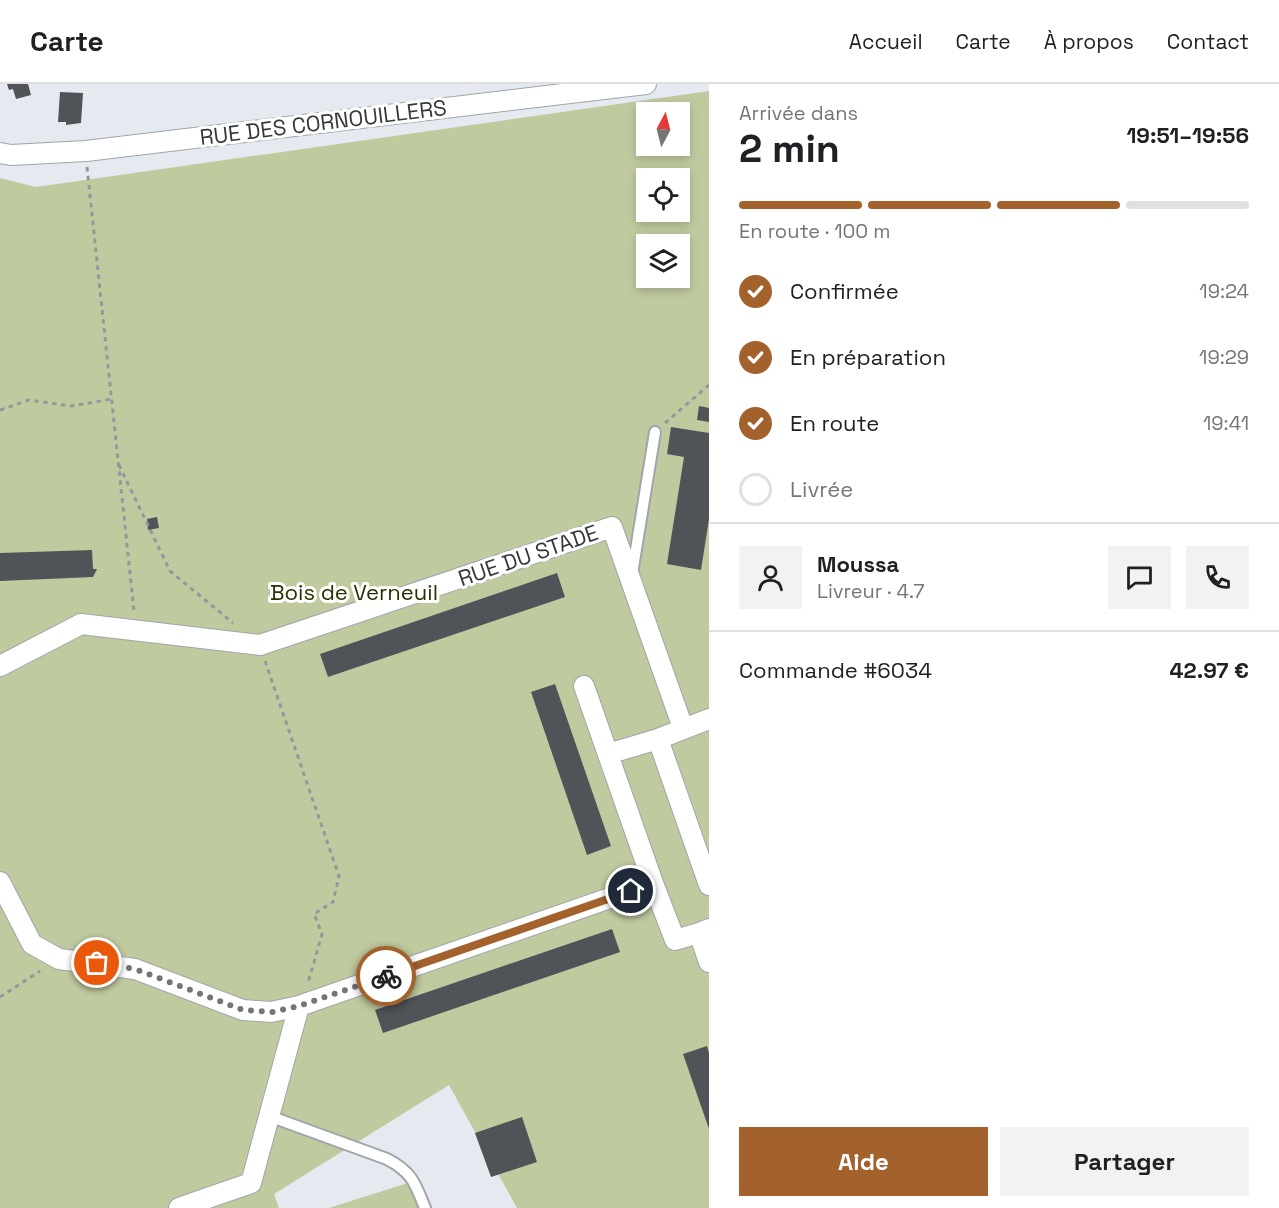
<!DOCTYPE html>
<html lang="fr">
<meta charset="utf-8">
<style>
body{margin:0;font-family:"Space Grotesk",sans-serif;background:#f2f2f2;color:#202124;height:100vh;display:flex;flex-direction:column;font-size:22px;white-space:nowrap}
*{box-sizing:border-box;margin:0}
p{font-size:20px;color:#757577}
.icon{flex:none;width:33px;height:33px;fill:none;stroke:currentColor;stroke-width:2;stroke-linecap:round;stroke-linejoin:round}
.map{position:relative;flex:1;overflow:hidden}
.panel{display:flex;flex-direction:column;background:#fff;width:570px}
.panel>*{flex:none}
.needle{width:39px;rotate:7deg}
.buttons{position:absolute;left:636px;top:18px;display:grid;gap:12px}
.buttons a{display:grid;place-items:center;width:54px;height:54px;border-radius:0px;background:#fff;box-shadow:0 3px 9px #0003;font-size:30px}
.pin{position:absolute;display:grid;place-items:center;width:51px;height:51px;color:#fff;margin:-26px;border:3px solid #fff;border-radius:50%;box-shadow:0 2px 6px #0007}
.courier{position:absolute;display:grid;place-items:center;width:60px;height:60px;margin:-30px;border:4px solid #a3622c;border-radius:50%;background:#fff;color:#222;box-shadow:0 2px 8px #0007}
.overview em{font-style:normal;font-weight:600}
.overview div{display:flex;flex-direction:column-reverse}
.overview{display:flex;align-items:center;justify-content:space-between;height:102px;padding:0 30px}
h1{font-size:39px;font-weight:600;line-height:45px}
.bar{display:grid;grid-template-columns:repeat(4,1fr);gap:9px 6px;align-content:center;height:72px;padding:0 30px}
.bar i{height:8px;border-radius:4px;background:#e0e0e0}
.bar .on{background:#a3622c}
.bar p{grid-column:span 4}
.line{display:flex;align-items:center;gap:15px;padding:0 30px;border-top:2px solid #e0e0e0}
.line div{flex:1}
.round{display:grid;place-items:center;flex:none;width:63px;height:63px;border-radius:0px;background:#f2f2f2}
ol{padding:0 30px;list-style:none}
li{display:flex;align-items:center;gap:18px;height:66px}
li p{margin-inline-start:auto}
li .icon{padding:6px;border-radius:50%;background:#a3622c;color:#fff;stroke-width:4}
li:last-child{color:#757577}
li i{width:33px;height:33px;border:3px solid #e0e0e0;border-radius:50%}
.cta{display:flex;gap:12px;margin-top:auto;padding:12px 30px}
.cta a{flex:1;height:69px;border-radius:0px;background:#a3622c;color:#fff;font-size:24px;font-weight:600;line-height:69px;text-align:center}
.cta a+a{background:#f2f2f2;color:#202124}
header{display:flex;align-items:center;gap:36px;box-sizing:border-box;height:84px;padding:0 30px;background:#fff;border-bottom:2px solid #e0e0e0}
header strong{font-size:28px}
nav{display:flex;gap:33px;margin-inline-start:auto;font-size:21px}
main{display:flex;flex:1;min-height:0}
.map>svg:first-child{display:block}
</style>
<header>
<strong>Carte</strong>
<nav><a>Accueil</a><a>Carte</a><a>À propos</a><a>Contact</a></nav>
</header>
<main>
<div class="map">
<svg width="709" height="1124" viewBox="0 0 709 1124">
<rect width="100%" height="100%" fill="#e4eaef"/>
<path fill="#c0ca9f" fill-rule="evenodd" d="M709,7V1124H517L449,1001L274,1110L279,1124H0V94L36,103ZM646,28H680V62H646ZM646,94H680V128H646ZM646,160H680V194H646Z
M411,1098L421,1124H329Z"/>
<path fill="#505459" d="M7,0H28L31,11L16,15L13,5L9,6Z
M60,8L83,9L81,39L66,41V38H58Z
M699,322L709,324V338L697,336Z
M671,343L709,349V435L701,486L667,480L684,373L667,370Z
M157,433L159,444L148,446L147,435Z
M92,466L93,485H97L93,493L0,497V469Z
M557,489L565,513L328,593L320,570Z
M555,600L611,762L587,771L531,608Z
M612,845L620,868L383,949L375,926Z
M707,962L709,969V1045L683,970Z
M522,1033L537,1078L491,1093L475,1049Z"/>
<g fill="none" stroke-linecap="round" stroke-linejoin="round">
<defs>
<path id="lane" d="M632,490L655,348
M269,1032L387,1075C412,1088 415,1099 425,1124"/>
<path id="street" d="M0,69L11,71L86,67L646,0
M0,582L81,540L260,561L612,443L683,644
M658,655L709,801
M608,670L658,655L709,635
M0,798L32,860L59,875L135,885L243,926L271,928L299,922L653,799L584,602
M653,799L675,856L699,849
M709,845L699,849L709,878
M179,1124L251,1099L299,922"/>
</defs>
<use href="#lane" stroke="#a0a5ab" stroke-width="14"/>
<use href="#street" stroke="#a0a5ab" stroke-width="22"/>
<path stroke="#94989c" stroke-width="3" stroke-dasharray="4.5 4.5" stroke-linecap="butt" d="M87,83L134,527
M0,326L29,316L71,322L112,315
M665,339L709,301
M119,381L170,487L233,539
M265,577L339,792L333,818L314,830L322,850L308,899
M0,913L40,887"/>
<use href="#lane" stroke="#fff" stroke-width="10"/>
<use href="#street" stroke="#fff" stroke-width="20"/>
</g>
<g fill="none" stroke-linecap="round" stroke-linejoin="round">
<path stroke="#727679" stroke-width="6" stroke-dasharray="0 10.8" d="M97,879L135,885L243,926L272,928L299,922L386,892"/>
<path stroke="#a3622c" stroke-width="8" d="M386,892L631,807"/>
</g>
<g text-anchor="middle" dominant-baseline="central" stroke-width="6" stroke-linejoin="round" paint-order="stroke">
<g font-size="22" fill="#35373a" stroke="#fff">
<text transform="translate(323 38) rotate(-7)">RUE DES CORNOUILLERS</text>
<text transform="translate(528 471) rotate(-19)">RUE DU STADE</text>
</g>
<g font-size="22" fill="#293001" stroke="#fff">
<text x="354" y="508">Bois de Verneuil</text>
</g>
</g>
</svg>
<div class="buttons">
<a><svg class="needle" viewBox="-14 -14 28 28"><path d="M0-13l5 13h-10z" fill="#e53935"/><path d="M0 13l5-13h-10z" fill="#757577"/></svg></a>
<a><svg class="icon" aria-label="locate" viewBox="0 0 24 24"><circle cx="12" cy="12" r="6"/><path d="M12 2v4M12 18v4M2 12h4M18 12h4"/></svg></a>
<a><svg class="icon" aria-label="layers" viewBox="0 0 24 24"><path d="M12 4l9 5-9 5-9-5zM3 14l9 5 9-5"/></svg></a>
</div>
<div class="pin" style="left:97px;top:879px;background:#ea580c"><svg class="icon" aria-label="bag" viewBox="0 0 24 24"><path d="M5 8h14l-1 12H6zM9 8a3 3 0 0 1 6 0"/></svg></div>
<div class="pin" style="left:631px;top:807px;background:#1f2937"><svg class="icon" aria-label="home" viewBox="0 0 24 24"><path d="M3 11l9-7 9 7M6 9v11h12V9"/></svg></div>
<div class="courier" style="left:386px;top:892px"><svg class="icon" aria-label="bike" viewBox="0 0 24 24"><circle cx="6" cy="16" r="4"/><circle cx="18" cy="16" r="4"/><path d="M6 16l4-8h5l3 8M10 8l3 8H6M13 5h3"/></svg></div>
</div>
<section class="panel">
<div class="overview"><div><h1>2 min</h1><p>Arrivée dans</p></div><em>19:51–19:56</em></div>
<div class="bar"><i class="on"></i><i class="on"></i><i class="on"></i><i></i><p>En route · 100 m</p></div>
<ol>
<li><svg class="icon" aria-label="check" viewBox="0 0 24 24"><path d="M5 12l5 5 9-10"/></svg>Confirmée<p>19:24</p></li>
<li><svg class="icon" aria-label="check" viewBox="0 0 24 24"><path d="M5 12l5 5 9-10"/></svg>En préparation<p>19:29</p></li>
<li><svg class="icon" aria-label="check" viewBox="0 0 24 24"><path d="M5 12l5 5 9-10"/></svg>En route<p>19:41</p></li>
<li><i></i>Livrée</li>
</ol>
<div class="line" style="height:108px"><a class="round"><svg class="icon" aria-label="person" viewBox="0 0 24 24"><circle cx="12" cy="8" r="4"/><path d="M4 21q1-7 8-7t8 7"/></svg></a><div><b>Moussa</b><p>Livreur · 4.7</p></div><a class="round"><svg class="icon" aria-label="chat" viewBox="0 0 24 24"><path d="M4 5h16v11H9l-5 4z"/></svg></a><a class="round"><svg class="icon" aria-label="phone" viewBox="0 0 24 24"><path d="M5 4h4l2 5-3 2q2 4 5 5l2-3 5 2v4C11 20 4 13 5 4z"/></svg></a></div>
<div class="line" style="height:78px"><div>Commande #6034</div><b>42.97 €</b></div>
<div class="cta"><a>Aide</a><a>Partager</a></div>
</section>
</main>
